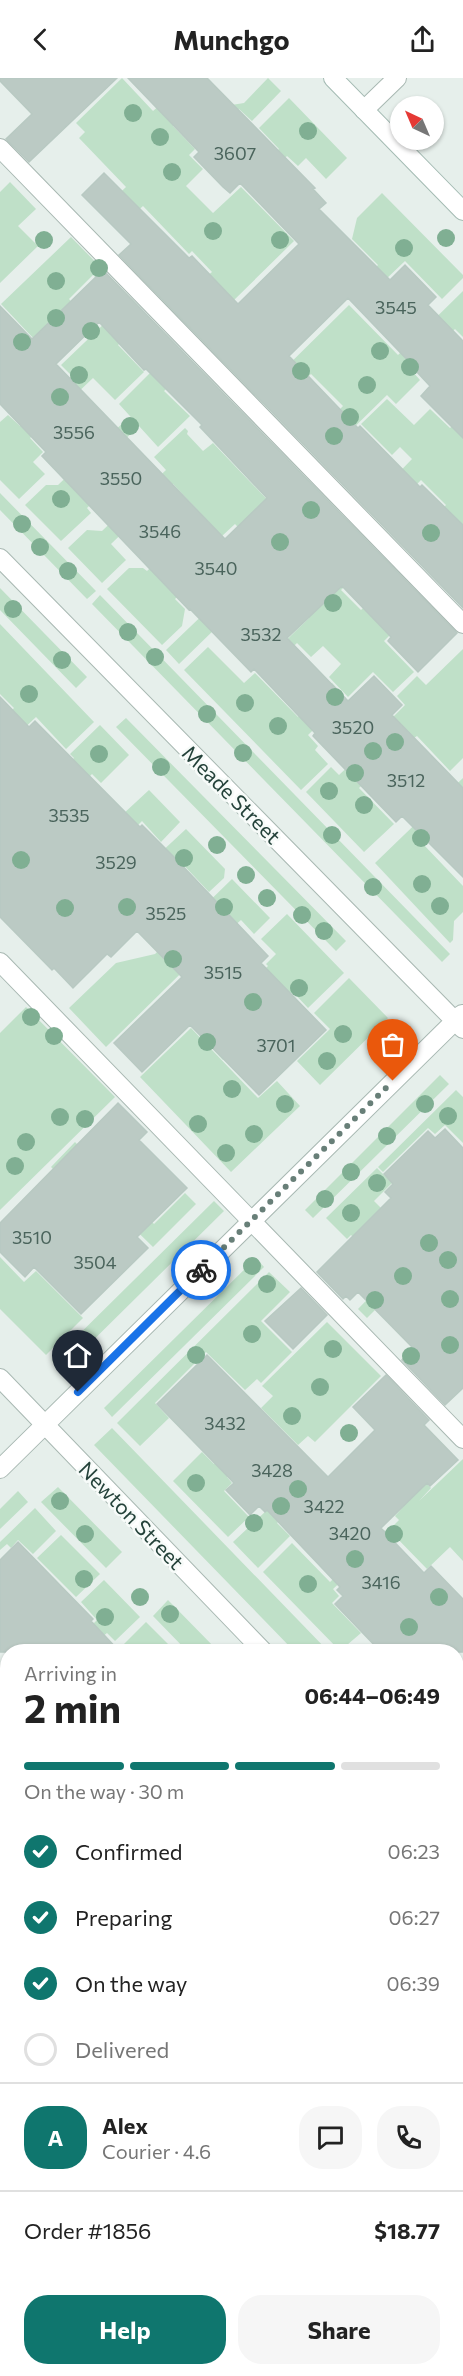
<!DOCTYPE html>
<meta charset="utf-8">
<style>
body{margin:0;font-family:Commissioner,sans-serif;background:#f6f6f6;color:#222;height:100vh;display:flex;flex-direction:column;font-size:22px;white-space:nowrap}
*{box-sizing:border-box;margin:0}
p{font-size:20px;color:#767676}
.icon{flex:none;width:33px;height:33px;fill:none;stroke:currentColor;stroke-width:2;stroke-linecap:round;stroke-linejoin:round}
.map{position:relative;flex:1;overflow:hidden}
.panel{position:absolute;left:0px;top:1566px;width:464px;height:732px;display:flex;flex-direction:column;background:#fff;border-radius:24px 24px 0 0;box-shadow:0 2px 4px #0004}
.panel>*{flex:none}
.needle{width:39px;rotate:316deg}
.tools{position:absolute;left:390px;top:18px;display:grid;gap:12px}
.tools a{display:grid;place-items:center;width:54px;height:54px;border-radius:50%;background:#fff;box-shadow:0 2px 4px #0004;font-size:30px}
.pin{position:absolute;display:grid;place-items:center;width:51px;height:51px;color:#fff;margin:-62px -26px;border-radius:50% 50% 50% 0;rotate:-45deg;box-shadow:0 0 6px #0007}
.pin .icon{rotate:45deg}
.courier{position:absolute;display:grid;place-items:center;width:60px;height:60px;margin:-30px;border:4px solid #1a73e8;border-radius:50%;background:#fff;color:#222;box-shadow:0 2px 8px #0007}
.head em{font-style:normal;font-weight:700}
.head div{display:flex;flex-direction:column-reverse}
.head{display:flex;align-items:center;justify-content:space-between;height:102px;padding:0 24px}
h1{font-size:39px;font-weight:700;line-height:45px}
.bar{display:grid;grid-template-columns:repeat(4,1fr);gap:9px 6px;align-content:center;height:72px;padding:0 24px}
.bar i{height:8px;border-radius:4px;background:#e0e0e0}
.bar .selected{background:#0f766e}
.bar p{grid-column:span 4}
.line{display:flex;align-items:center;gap:15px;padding:0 24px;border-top:2px solid #e0e0e0}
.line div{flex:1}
.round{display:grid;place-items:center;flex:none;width:63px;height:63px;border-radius:24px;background:#f6f6f6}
ol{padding:0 24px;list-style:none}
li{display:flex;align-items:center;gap:18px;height:66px}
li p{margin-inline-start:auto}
li .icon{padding:6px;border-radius:50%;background:#0f766e;color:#fff;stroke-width:4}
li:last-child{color:#767676}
li i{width:33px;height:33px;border:3px solid #e0e0e0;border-radius:50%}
.button{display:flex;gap:12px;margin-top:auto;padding:12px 24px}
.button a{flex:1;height:69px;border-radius:24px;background:#0f766e;color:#fff;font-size:24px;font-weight:700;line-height:69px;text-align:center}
.button a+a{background:#f6f6f6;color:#222}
header{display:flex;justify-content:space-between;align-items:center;height:78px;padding:0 24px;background:#fff;font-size:27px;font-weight:700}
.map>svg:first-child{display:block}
</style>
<header><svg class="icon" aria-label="back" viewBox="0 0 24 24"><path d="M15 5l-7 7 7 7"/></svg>Munchgo<svg class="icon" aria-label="share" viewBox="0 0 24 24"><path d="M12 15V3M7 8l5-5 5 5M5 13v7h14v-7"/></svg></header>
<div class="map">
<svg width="463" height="2298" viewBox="0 0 463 2298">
<rect width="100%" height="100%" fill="#e6efeb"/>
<path fill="#bfe0c8" d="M122,0L153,33L160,27L176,44L173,48L195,71L189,77L203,91L186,108L213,135L241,109L294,163L231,225L206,199L212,194L192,173L189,176L143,128L119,150L102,132L126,109L79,60L85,54L76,45Z
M268,0L281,13L252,43L239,31L204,66L213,30L244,25Z
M289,20L347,80L326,101L306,80L298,88L287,78L251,114L244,107L279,71L259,50Z
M10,104L36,131L18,148L38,168L0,205V114Z
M382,115L463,197V200L442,221L405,183L383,204L372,193L378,187L352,161L357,140Z
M71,159L114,203L107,210L93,197L69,221L88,242L51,279L1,226Z
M463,213V259L455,251L412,293L420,302L396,326L387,317L331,372L315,357L343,328L311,296L285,321L270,305L349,227L398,277Z
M131,220L148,238L118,267L144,294L115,322L93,300L30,360L43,374L33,384L45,396L19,421L0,402V344L8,337L20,348L72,298L61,287Z
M171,274L187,291L164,313L190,338L158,369L119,326Z
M387,321L414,347L430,331L450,350L463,338V480L417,458L446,427L421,402L392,432L377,417L412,381L400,369L392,377L361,346Z
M129,339L138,349L77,407L93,424L87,430L91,435L61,463L25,427L46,407H58Z
M185,350L188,353L187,356L203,373L213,365L280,435L250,462L235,446L222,458L173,406L111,466L126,482L102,505L68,470L87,452L102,453L166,392L154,379Z
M0,415L96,513L87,521L0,432Z
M152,488L181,515L175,521L185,531L182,548L162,567L107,511L129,490H143L147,493Z
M364,490L341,512L361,532L366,527L393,554L384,563L414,594L393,614L373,594L348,619L329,599L341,586L323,568L311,579L297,565L262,598L256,592L309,540L292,521Z
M0,510L87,599L76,610L0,532Z
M257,510L179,586L166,572L215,525Z
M100,517L450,876L442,884L92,526Z
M0,546L94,644L66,671L36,639L16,658L1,643L14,630L0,616Z
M208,569L244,605L255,595L298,639L332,605L346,620L308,657L318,668L315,672L328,686L301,712L184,592Z
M463,571V680L450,693L417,658L414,660L393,639L405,627L397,618L417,598L426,607Z
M126,640L346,863L336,873L116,649Z
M394,645L410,661L359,710L394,746L364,774L306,714L331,689L339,697Z
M100,647L129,677L101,705L92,696L86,702L60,694L74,680L70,676Z
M463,700V727L423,766L463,808V834L454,843L453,862L450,865L375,785Z
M149,712L180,744L161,764L142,743L135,750L122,737Z
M186,751L225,791L224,800L209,814L177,780L166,791L158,777Z
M232,801L270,840L254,856L241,842L232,850L229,848L106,969L69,930L116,885L155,876Z
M287,836L344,895L308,930L293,914L223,982L165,921L216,938L268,888L266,886L276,876L261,861Z
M349,900L388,940L320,1007L297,983L330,951L314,935Z
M26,929L115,1019L0,1132V955Z
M191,950L258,1020L277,1003L300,1028L231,1094L140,999Z
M440,997L449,1006L313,1140L305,1132Z
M456,1012L463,1019V1065L445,1047L435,1056L428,1050L383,1094L378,1089Z
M75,1064L154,1146L185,1115L196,1126L153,1169L109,1126L99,1136L51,1089Z
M377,1090L392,1105L374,1123L412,1161L463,1192L389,1218L367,1240L358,1231L391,1197L351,1157L347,1161L326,1140Z
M214,1123L224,1133L62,1293L52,1283Z
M0,1179L24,1204L36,1193L83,1240L46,1277L0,1231Z
M256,1180L264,1189L112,1339L104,1330Z
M269,1194L290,1214L261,1243L292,1274L261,1305L257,1301L245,1312L206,1274L155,1325L169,1340L140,1368L117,1345Z
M327,1244L381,1298L315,1364L308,1358L298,1367L261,1330L273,1318L262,1308Z
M265,1336L278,1349L227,1399L232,1405L224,1413L249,1439L228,1459L173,1403L202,1374L214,1386Z
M112,1350L328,1573H294L94,1367Z
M463,1381V1483L450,1469L427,1491L389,1452L399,1442L395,1438C415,1419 409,1406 405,1382L431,1410L419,1423Z
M299,1402L310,1414L277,1445L290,1458L258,1490L233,1464Z
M58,1409L122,1474L106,1490L41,1424Z
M18,1413L28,1424L0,1451V1431Z
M35,1430L56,1453L33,1476L18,1462L11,1470L7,1466L0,1472V1464Z
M384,1452L390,1458L333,1511L339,1518L332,1525L361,1555L340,1573L263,1494L292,1465L330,1504Z
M61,1457L100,1496L76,1519L37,1480Z
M104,1502L140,1539L115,1563L107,1555L102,1559L65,1574L97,1542L81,1524Z
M168,1522L218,1573H187L153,1538Z
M146,1544L175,1573H124L120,1570Z
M0,1843L8,1851L7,1899L1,1902Z
M0,2228L7,2236V2287L0,2280Z
M378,2291H440L432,2298H381L377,2294Z"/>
<path fill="#bbcac4" stroke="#b8c9c2" stroke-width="1.5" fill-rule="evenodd" d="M0,0H117L29,84L6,61L32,36L0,3Z
M128,0H207L315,110L313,111L326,125L319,131L390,202L405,187L436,219L428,227L463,263V360L421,318L430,308L416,293L417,292L348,220L289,278L358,350L360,348L420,409L422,407L463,447V530L119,177L131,166L82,117L104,95L189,180L192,178L238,226L299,166L240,105L230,115L223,109L194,79L199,74Z
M103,192L457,555L418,594L388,563L391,559L342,508L287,560L348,623L374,598L402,627L392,637L463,710V799L402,738L396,744L313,658L315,655L254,591L251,594L190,531L189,532L42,378L46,374L0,326V228L32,261ZM99,244L144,292L146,291L202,347L200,349L267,420L225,461L56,286Z
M0,619L29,649L35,643L140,749L142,747L177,782L268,878L261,885L326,952L259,1017L190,947L142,994L114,965L182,899L137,853L111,879L107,876L73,910L54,890L52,892L0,839Z
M118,1025L147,1054L139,1062L187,1110L137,1159L148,1170L81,1236L34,1189L25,1199L0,1174V1145Z
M445,1051L463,1070V1310L445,1327L402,1282L413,1270L358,1214L350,1222L346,1218L343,1221L317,1194L391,1120L385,1114L393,1106L384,1096L428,1053L435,1060Z
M301,1210L327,1237L293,1271L265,1243Z
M207,1277L328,1399L375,1352L353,1329L386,1297L429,1342L424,1347L458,1382L430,1408L427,1405L381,1450L424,1495L431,1488L463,1521V1574H381L335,1526L343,1518L337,1512L340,1509L267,1432L265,1434L259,1428L250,1437L226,1412L234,1405L157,1326Z
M18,1464L93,1541L91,1543L120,1574H0V1482Z"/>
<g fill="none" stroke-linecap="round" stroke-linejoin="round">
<defs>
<path id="lane" d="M364,32L397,0
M0,70L463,546
M0,884L463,1361
M0,1735L8,1743
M456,2203L463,2210"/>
<path id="street" d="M0,480L463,951
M0,1300L264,1574
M0,1391L462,936
M456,1773L463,1780
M0,2142L8,2149
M144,2290L152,2298"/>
<path id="secondary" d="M333,0L463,133"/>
</defs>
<use href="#lane" stroke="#a8b8b2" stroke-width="20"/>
<use href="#street" stroke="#a8b8b2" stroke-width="20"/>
<use href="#secondary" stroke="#a4bbb3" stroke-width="20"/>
<use href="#lane" stroke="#fff" stroke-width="18"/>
<use href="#street" stroke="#fff" stroke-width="18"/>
<use href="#secondary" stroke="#fff" stroke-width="18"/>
</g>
<g fill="#80af93">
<circle cx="133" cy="35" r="9"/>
<circle cx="308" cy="53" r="9"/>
<circle cx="160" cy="59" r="9"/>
<circle cx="172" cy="94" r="9"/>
<circle cx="213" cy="153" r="9"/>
<circle cx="446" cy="160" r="9"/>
<circle cx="44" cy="162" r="9"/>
<circle cx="280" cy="162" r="9"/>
<circle cx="404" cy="170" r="9"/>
<circle cx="99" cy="190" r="9"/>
<circle cx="56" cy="203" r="9"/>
<circle cx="56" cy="240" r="9"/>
<circle cx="91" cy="253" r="9"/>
<circle cx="22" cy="264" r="9"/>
<circle cx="380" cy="273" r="9"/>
<circle cx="410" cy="289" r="9"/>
<circle cx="301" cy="293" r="9"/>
<circle cx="79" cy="297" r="9"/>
<circle cx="367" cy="307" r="9"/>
<circle cx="60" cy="319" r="9"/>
<circle cx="350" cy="339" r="9"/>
<circle cx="130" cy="348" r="9"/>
<circle cx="334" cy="358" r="9"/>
<circle cx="61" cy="421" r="9"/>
<circle cx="311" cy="432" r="9"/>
<circle cx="22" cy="446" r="9"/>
<circle cx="431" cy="455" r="9"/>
<circle cx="280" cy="464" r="9"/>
<circle cx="40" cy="469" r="9"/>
<circle cx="68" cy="493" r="9"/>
<circle cx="333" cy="525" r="9"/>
<circle cx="13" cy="531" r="9"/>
<circle cx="128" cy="554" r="9"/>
<circle cx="155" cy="579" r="9"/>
<circle cx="62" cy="582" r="9"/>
<circle cx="29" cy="616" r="9"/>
<circle cx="335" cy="619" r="9"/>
<circle cx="245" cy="625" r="9"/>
<circle cx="207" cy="636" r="9"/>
<circle cx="278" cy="648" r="9"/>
<circle cx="395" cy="664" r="9"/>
<circle cx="373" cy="673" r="9"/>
<circle cx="243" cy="675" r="9"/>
<circle cx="99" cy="676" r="9"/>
<circle cx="161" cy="689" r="9"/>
<circle cx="355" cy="695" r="9"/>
<circle cx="329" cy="713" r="9"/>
<circle cx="364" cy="727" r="9"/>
<circle cx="332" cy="757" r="9"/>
<circle cx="421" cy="760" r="9"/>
<circle cx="217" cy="767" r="9"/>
<circle cx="184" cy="780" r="9"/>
<circle cx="21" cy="782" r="9"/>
<circle cx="246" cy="797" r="9"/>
<circle cx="422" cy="806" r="9"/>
<circle cx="373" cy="809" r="9"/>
<circle cx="267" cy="820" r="9"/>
<circle cx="440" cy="828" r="9"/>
<circle cx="127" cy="829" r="9"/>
<circle cx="224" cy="829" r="9"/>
<circle cx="65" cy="830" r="9"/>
<circle cx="302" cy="837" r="9"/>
<circle cx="324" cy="853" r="9"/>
<circle cx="173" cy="881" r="9"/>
<circle cx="299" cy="910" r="9"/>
<circle cx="253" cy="924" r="9"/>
<circle cx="31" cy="939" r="9"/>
<circle cx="343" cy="956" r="9"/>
<circle cx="54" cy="958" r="9"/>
<circle cx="207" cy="964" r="9"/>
<circle cx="327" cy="983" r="9"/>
<circle cx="232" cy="1011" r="9"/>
<circle cx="285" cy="1026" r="9"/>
<circle cx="425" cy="1026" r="9"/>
<circle cx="448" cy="1038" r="9"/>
<circle cx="60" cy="1039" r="9"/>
<circle cx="85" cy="1041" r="9"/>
<circle cx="198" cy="1046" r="9"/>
<circle cx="254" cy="1056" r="9"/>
<circle cx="387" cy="1058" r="9"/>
<circle cx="26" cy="1064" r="9"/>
<circle cx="226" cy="1075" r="9"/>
<circle cx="15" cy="1088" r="9"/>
<circle cx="351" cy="1094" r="9"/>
<circle cx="377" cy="1105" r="9"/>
<circle cx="325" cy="1121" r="9"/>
<circle cx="351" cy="1135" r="9"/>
<circle cx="429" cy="1165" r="9"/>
<circle cx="448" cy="1182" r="9"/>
<circle cx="252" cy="1188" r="9"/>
<circle cx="403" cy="1198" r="9"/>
<circle cx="267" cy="1206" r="9"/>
<circle cx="450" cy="1221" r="9"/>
<circle cx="375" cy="1222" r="9"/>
<circle cx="252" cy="1256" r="9"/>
<circle cx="450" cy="1267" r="9"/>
<circle cx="333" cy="1271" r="9"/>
<circle cx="196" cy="1277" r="9"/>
<circle cx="411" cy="1278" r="9"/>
<circle cx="320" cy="1309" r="9"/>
<circle cx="292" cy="1338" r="9"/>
<circle cx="349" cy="1355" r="9"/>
<circle cx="196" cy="1405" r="9"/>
<circle cx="298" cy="1411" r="9"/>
<circle cx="60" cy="1423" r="9"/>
<circle cx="281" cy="1428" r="9"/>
<circle cx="254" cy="1445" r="9"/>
<circle cx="85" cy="1456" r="9"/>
<circle cx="394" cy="1456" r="9"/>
<circle cx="355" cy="1481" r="9"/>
<circle cx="84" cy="1501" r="9"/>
<circle cx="308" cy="1506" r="9"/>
<circle cx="140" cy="1519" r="9"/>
<circle cx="439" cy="1519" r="9"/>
<circle cx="170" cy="1536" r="9"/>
<circle cx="105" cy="1539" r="9"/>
<circle cx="409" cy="1549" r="9"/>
</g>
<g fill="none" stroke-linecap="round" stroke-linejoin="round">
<path stroke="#687f78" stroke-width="6" stroke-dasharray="0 10.8" d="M201,1192L393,1003"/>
<path stroke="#1a73e8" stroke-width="8" d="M78,1314L201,1192"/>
</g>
<g text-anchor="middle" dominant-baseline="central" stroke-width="5" stroke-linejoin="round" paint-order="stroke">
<g font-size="18" fill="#4a645c">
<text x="235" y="75">3607</text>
<text x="396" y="229">3545</text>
<text x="74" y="354">3556</text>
<text x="121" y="400">3550</text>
<text x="160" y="453">3546</text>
<text x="216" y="490">3540</text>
<text x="261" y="556">3532</text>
<text x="353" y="649">3520</text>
<text x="406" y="702">3512</text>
<text x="69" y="737">3535</text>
<text x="116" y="784">3529</text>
<text x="166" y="835">3525</text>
<text x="223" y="894">3515</text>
<text x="276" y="967">3701</text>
<text x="32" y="1159">3510</text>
<text x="95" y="1184">3504</text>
<text x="225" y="1345">3432</text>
<text x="272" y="1392">3428</text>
<text x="324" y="1428">3422</text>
<text x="350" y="1455">3420</text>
<text x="381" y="1504">3416</text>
</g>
<g font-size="21" fill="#24423a" stroke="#f7fbf9">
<text transform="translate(232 716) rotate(45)">Meade Street</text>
<text transform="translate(132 1437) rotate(46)">Newton Street</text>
</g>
</g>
</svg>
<div class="tools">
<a><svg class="needle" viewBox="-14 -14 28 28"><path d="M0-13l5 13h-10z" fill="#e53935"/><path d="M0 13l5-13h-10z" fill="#767676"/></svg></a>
</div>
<div class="pin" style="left:393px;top:1003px;background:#ea580c"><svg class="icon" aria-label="bag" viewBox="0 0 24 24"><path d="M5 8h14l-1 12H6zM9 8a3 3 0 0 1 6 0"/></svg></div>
<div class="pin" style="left:78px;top:1314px;background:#1f2937"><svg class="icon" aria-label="home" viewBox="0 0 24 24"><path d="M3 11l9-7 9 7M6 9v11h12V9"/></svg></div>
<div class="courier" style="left:201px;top:1192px"><svg class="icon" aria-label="bike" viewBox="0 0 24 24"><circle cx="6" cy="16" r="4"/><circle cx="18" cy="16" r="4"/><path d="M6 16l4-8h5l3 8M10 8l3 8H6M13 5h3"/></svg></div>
<section class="panel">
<div class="head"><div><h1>2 min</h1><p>Arriving in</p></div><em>06:44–06:49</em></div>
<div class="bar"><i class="selected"></i><i class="selected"></i><i class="selected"></i><i></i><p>On the way · 30 m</p></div>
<ol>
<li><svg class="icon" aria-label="check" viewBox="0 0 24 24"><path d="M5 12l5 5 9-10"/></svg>Confirmed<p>06:23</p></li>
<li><svg class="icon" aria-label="check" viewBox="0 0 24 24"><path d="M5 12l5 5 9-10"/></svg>Preparing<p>06:27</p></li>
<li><svg class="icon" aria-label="check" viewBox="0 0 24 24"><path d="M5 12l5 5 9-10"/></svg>On the way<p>06:39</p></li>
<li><i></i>Delivered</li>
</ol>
<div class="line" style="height:108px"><b class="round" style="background:#0f766e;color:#fff">A</b><div><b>Alex</b><p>Courier · 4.6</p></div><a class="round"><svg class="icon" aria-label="chat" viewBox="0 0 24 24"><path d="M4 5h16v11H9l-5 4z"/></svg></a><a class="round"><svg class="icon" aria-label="phone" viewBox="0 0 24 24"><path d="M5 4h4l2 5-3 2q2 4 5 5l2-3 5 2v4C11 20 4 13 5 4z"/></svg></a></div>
<div class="line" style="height:78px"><div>Order #1856</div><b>$18.77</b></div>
<div class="button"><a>Help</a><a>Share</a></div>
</section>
</div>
